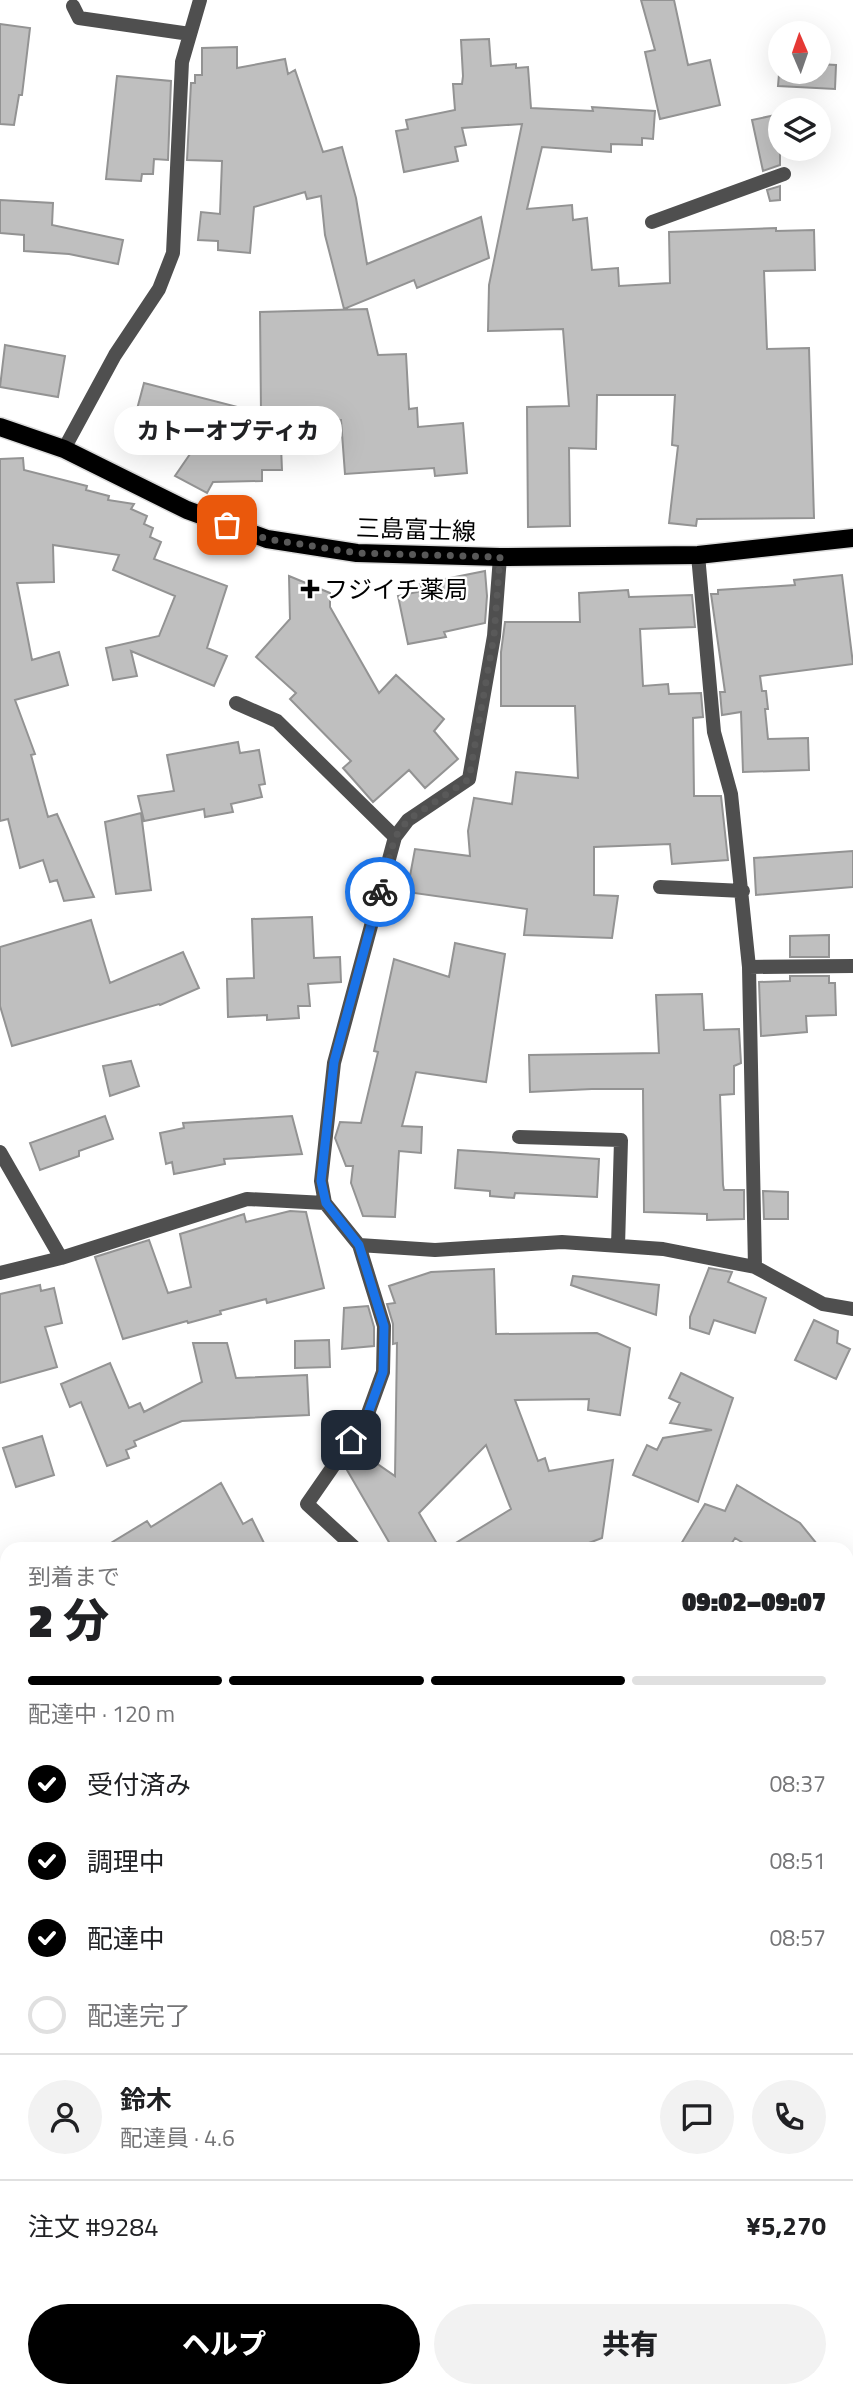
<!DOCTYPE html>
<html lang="ja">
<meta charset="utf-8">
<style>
body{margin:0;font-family:"Titillium Web","Noto Sans JP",sans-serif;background:#f2f2f2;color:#202124;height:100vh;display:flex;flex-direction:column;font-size:26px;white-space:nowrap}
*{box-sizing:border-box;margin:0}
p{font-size:23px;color:#757577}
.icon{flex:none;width:38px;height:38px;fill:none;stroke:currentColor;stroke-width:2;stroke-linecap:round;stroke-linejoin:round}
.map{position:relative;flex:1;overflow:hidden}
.details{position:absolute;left:0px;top:1542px;width:854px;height:856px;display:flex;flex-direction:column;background:#fff;border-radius:21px 21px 0 0;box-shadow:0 7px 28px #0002}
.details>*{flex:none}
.needle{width:46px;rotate:358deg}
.tools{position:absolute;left:768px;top:21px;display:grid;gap:14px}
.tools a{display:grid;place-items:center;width:63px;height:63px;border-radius:50%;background:#fff;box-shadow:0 7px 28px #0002;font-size:35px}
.pin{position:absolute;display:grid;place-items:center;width:60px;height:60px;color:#fff;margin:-30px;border-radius:14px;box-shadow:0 4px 10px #0006}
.courier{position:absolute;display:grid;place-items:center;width:70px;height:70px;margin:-35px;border:5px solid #1a73e8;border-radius:50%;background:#fff;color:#222;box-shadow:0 2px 9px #0007}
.bubble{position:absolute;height:49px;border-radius:24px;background:#fff;box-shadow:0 7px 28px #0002;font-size:23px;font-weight:800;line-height:49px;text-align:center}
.overview em{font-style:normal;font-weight:800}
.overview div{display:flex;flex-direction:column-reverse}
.overview{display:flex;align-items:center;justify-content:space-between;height:119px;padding:0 28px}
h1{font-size:46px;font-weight:800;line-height:52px}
.bar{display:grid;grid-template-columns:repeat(4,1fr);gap:10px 7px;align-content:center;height:84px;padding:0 28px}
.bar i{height:9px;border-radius:5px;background:#e0e0e0}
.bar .on{background:#000}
.bar p{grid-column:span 4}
.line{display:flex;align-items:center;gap:18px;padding:0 28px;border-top:2px solid #e0e0e0}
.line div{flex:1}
.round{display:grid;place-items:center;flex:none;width:74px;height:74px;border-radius:37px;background:#f2f2f2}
ol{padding:0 28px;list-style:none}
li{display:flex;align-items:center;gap:21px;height:77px}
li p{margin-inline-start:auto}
li .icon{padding:7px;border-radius:50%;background:#000;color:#fff;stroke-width:4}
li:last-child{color:#757577}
li i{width:38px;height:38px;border:4px solid #e0e0e0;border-radius:50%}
.primary-button{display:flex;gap:14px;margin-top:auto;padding:14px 28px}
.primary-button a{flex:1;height:80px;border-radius:42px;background:#000;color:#fff;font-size:28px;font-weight:800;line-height:80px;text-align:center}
.primary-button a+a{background:#f2f2f2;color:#202124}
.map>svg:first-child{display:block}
</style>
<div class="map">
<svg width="853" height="2397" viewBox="0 0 853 2397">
<rect width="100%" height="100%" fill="#fff"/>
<path fill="#d6d6d6" d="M0,1784L7,1833V1902L0,1909Z"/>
<path fill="#bfbfbf" stroke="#939393" stroke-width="2" d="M641,0H674L688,65L710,60L720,105L660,119L645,52L655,50Z
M0,24L30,28L22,95H19L14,125L0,124Z
M489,39L491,66L516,64V68L528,67L531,108L593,111L592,107L655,111L653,139L642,138V145L611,144V152L542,147L527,209L572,205L573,220L587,218L592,270L618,268L619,286L670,283L669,232L776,228V231L814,230L815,270L764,271L767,349L809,348L814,518L697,519L696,526L669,523L678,446L672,445L675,395H597L596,449L569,448L570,526L528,527L527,407L569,406L563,329L488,331L489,285L522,124L462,128L466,145L455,147L458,161L404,172L396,131L408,129L406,120L455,110L453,84H462L463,76L461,40Z
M237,47V68L285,59L288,74L295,70L323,152L342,147L356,198L367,264L481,217L489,258L417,288L414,280L344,309L325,235L321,196L307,199L305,192L254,207L250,253L218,250V241L198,240L201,212L220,214L222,161L187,160L191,83H195V75H202V48Z
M780,62V72H819V64L836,65L835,89L778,86Z
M117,76L171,81L168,160L154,159L153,174H142L141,181L106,179Z
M780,114V165L763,171L752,120Z
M780,186V200L770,201L767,190Z
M0,200L53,203L52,225L123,240L118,264L69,254L24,251V235L0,233Z
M367,309L378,355L406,354L409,409L417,408L418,427L463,423L467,473L435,476L434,468L345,474L341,420L280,422L282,470H262V481L213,482L207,493L175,476L190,454L180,450L185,438L157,429L161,418L136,413L144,383L261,413L260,312Z
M5,345L65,356L58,397L0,387Z
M23,458L24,470L87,486L86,490L109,496L108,500L134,504L131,509L147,516L144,524L153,528L150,537L161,542L154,559L227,586L207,648L227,656L214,686L131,651L137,676L113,680L106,648L159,636L175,596L113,570L119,555L53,545L54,582L17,583L32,660L59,652L68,685L15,700L35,754L31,755L48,817L57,814L94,897L64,901L57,880L50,882L43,860L20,868L8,819L0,821V459Z
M485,571L487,596L485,623L444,632L446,637L408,644L398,596L422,591L420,584Z
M842,575L853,664L760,676L762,691H766L768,709H765L768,739L808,738L809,770L743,772L741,712L722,715L720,692H725L711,594H718V590L795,585L794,580Z
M289,576L330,593V607L379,693L396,675L444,719L434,731L458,759L425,788L409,770L373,802L343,768L351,761L290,699L296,693L256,657L290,619Z
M628,590L629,597L692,595L695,627L640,629L643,686L668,684L669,694L701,693L703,717L693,718L694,796H721L728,860L672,864L670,844L594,847V895L618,896L612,938L524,935L527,909L407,892L415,849L470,856L468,831L474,798L512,804L516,772L578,778L575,706H501V652L505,622H580L579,593Z
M238,742L240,753L259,750L265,784L259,785L262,797L231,804L233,812L205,817L204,809L144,821L138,796L174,791L167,755Z
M141,813L151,890L116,894L105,822Z
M853,851V887L756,895L754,858Z
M312,917L314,958L340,957L341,982L308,984L310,1006H298L299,1018L267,1020V1015L228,1017L227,979L254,978L252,919Z
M91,920L110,983L183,952L199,988L160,1005L159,1004L12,1046L0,1006V947Z
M829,935V957H790V936Z
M455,943L505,954L486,1082L416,1072L402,1126L422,1127L421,1153L399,1151L395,1217L363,1216L351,1183L353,1166H346L335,1138L340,1122L361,1123L378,1052L374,1051L394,959L449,977Z
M790,976H829V983H835L836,1015L806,1016L807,1032L761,1036L759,982L790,981Z
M702,994L704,1030L739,1029L741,1063L734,1066V1094L720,1095L723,1185L724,1190H744V1219L707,1220V1214L644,1212L643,1089H592L530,1092L529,1055L659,1053L656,995Z
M131,1061L139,1086L110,1096L103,1066Z
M105,1116L113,1139L79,1151V1156L40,1170L30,1143Z
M292,1116L302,1154L224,1159L225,1164L174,1174L172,1162L166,1164L160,1133L184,1128L183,1123Z
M458,1150L599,1159L597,1197L515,1193L514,1198L490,1196V1191L455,1188Z
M763,1191L788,1192V1219H764Z
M290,1211L306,1212L324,1288L267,1303L266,1299L220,1311L221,1314L188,1323L187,1321L123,1339L95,1257L149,1240L168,1293L191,1287L180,1234L244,1214L246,1222Z
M709,1268L732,1272L728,1282L766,1298L755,1333L714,1320L709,1334L690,1328V1317Z
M494,1269L496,1334L597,1333L630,1348L620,1415L588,1410L589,1399L515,1400L538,1461L545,1458L549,1471L613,1460L602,1538L573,1549H446L511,1509L486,1445L419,1513L440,1549H393L347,1470L360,1452L395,1476L397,1343L393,1344V1324L387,1304L395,1303L389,1286L431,1272Z
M573,1276L659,1285L656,1315L571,1285Z
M40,1285L41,1291L54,1288L62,1323L45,1327L57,1367L0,1383V1294Z
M368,1306L374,1327V1346L342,1349L344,1308Z
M814,1320L838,1331L837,1343L850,1349L836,1379L795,1360Z
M329,1340L330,1367L295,1368V1341Z
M193,1343H227L236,1378L307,1375L309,1415L182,1421L134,1441L136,1446L126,1450L129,1458L107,1466L81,1402L70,1407L61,1384L110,1363L129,1408L140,1403L144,1412L202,1382Z
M681,1373L733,1398L698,1502L633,1475L647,1445L657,1450L663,1438L712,1430L670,1423L680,1403L669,1398Z
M42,1436L54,1475L16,1487L3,1448Z
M221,1483L243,1524L252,1519L267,1549H101L147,1521L151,1527Z
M737,1485L800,1523L821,1549H753L735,1538L728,1549H678L705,1504L725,1511Z"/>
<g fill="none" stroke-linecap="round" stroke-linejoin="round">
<defs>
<path id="primary" d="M0,427L64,449L187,510L267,539L357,553L500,557L698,555L853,538
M847,1723L853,1713
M227,2397L245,2390"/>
</defs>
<use href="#primary" stroke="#dbdbdb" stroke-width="21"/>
<path stroke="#4f4f4f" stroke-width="14" d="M73,6L79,18L190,34
M652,222L784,174
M64,449L115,355L159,289L173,253L182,62L200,0
M698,555L714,732L731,794L749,967L755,1267
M236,703L277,721L395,837
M660,887L743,891
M749,967L853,966
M519,1137L621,1140L618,1246
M0,1152L61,1258
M359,1245L435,1250L562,1242L663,1249L755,1267L823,1304L853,1309
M0,1273L61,1258L247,1199L325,1203
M356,1549L307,1504L366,1419L383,1372L384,1326L359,1245L325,1203L321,1181L334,1063L395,837L408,820L469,779L494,636L500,557
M0,1592L7,1612
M847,2100L853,2098
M847,2145L853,2151
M598,2397L601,2390"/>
<use href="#primary" stroke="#000" stroke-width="18"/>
<defs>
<path id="rail" d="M847,2220L853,2218
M373,2397L390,2390"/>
</defs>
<use href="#rail" stroke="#000" stroke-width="8"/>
<use href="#rail" stroke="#fff" stroke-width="5" stroke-dasharray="16" stroke-linecap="butt"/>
</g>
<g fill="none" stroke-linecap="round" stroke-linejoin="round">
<path stroke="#595959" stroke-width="7" stroke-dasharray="0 12.6" d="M227,525L267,539L357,553L500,557L494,636L469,779L408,820L395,837L380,892"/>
<path stroke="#1a73e8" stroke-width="9" d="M351,1440L366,1419L383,1372L384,1326L359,1245L326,1203L321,1181L334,1062L380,892"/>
</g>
<path fill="#000" stroke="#fff" stroke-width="2.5" d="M306.5 578.5h7v7h7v7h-7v7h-7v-7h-7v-7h7z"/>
<g text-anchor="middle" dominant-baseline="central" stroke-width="5" stroke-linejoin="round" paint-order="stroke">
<g font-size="24" fill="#000" stroke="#fff">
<text transform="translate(416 529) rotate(2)">三島富士線</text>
</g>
<g font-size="24" fill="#000" stroke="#fff" text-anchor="start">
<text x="324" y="589">フジイチ薬局</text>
</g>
</g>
</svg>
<div class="tools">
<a><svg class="needle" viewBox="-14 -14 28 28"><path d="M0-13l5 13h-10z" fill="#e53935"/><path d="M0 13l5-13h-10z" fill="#757577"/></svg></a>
<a><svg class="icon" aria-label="layers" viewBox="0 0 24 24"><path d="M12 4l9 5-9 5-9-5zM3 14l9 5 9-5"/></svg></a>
</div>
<div class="pin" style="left:227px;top:525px;background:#ea580c"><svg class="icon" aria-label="bag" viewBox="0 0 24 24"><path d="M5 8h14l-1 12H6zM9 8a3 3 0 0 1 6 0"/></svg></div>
<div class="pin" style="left:351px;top:1440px;background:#1f2937"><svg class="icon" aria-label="home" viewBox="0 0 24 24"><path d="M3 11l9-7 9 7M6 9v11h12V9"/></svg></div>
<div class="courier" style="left:380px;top:892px"><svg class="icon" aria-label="bike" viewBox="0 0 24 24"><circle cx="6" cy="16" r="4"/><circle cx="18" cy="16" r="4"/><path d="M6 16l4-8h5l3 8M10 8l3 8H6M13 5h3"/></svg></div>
<div class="bubble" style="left:114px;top:406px;width:228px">カトーオプティカ</div>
<section class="details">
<div class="overview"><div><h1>2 分</h1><p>到着まで</p></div><em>09:02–09:07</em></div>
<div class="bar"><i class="on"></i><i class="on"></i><i class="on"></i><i></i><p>配達中 · 120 m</p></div>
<ol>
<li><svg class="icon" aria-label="check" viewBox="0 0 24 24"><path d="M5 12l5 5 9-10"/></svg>受付済み<p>08:37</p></li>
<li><svg class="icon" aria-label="check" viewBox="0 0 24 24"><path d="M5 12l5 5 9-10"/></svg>調理中<p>08:51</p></li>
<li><svg class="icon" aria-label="check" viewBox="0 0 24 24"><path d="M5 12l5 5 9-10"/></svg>配達中<p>08:57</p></li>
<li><i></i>配達完了</li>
</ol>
<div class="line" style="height:126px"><a class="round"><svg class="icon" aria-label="person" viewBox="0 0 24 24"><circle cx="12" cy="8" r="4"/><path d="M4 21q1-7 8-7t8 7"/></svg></a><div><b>鈴木</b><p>配達員 · 4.6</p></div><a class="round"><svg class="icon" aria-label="chat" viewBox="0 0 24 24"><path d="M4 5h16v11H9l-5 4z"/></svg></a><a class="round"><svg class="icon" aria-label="phone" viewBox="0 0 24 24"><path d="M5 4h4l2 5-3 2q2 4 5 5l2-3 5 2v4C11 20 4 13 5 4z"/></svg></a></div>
<div class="line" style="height:91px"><div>注文 #9284</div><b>¥5,270</b></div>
<div class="primary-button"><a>ヘルプ</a><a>共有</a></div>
</section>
</div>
